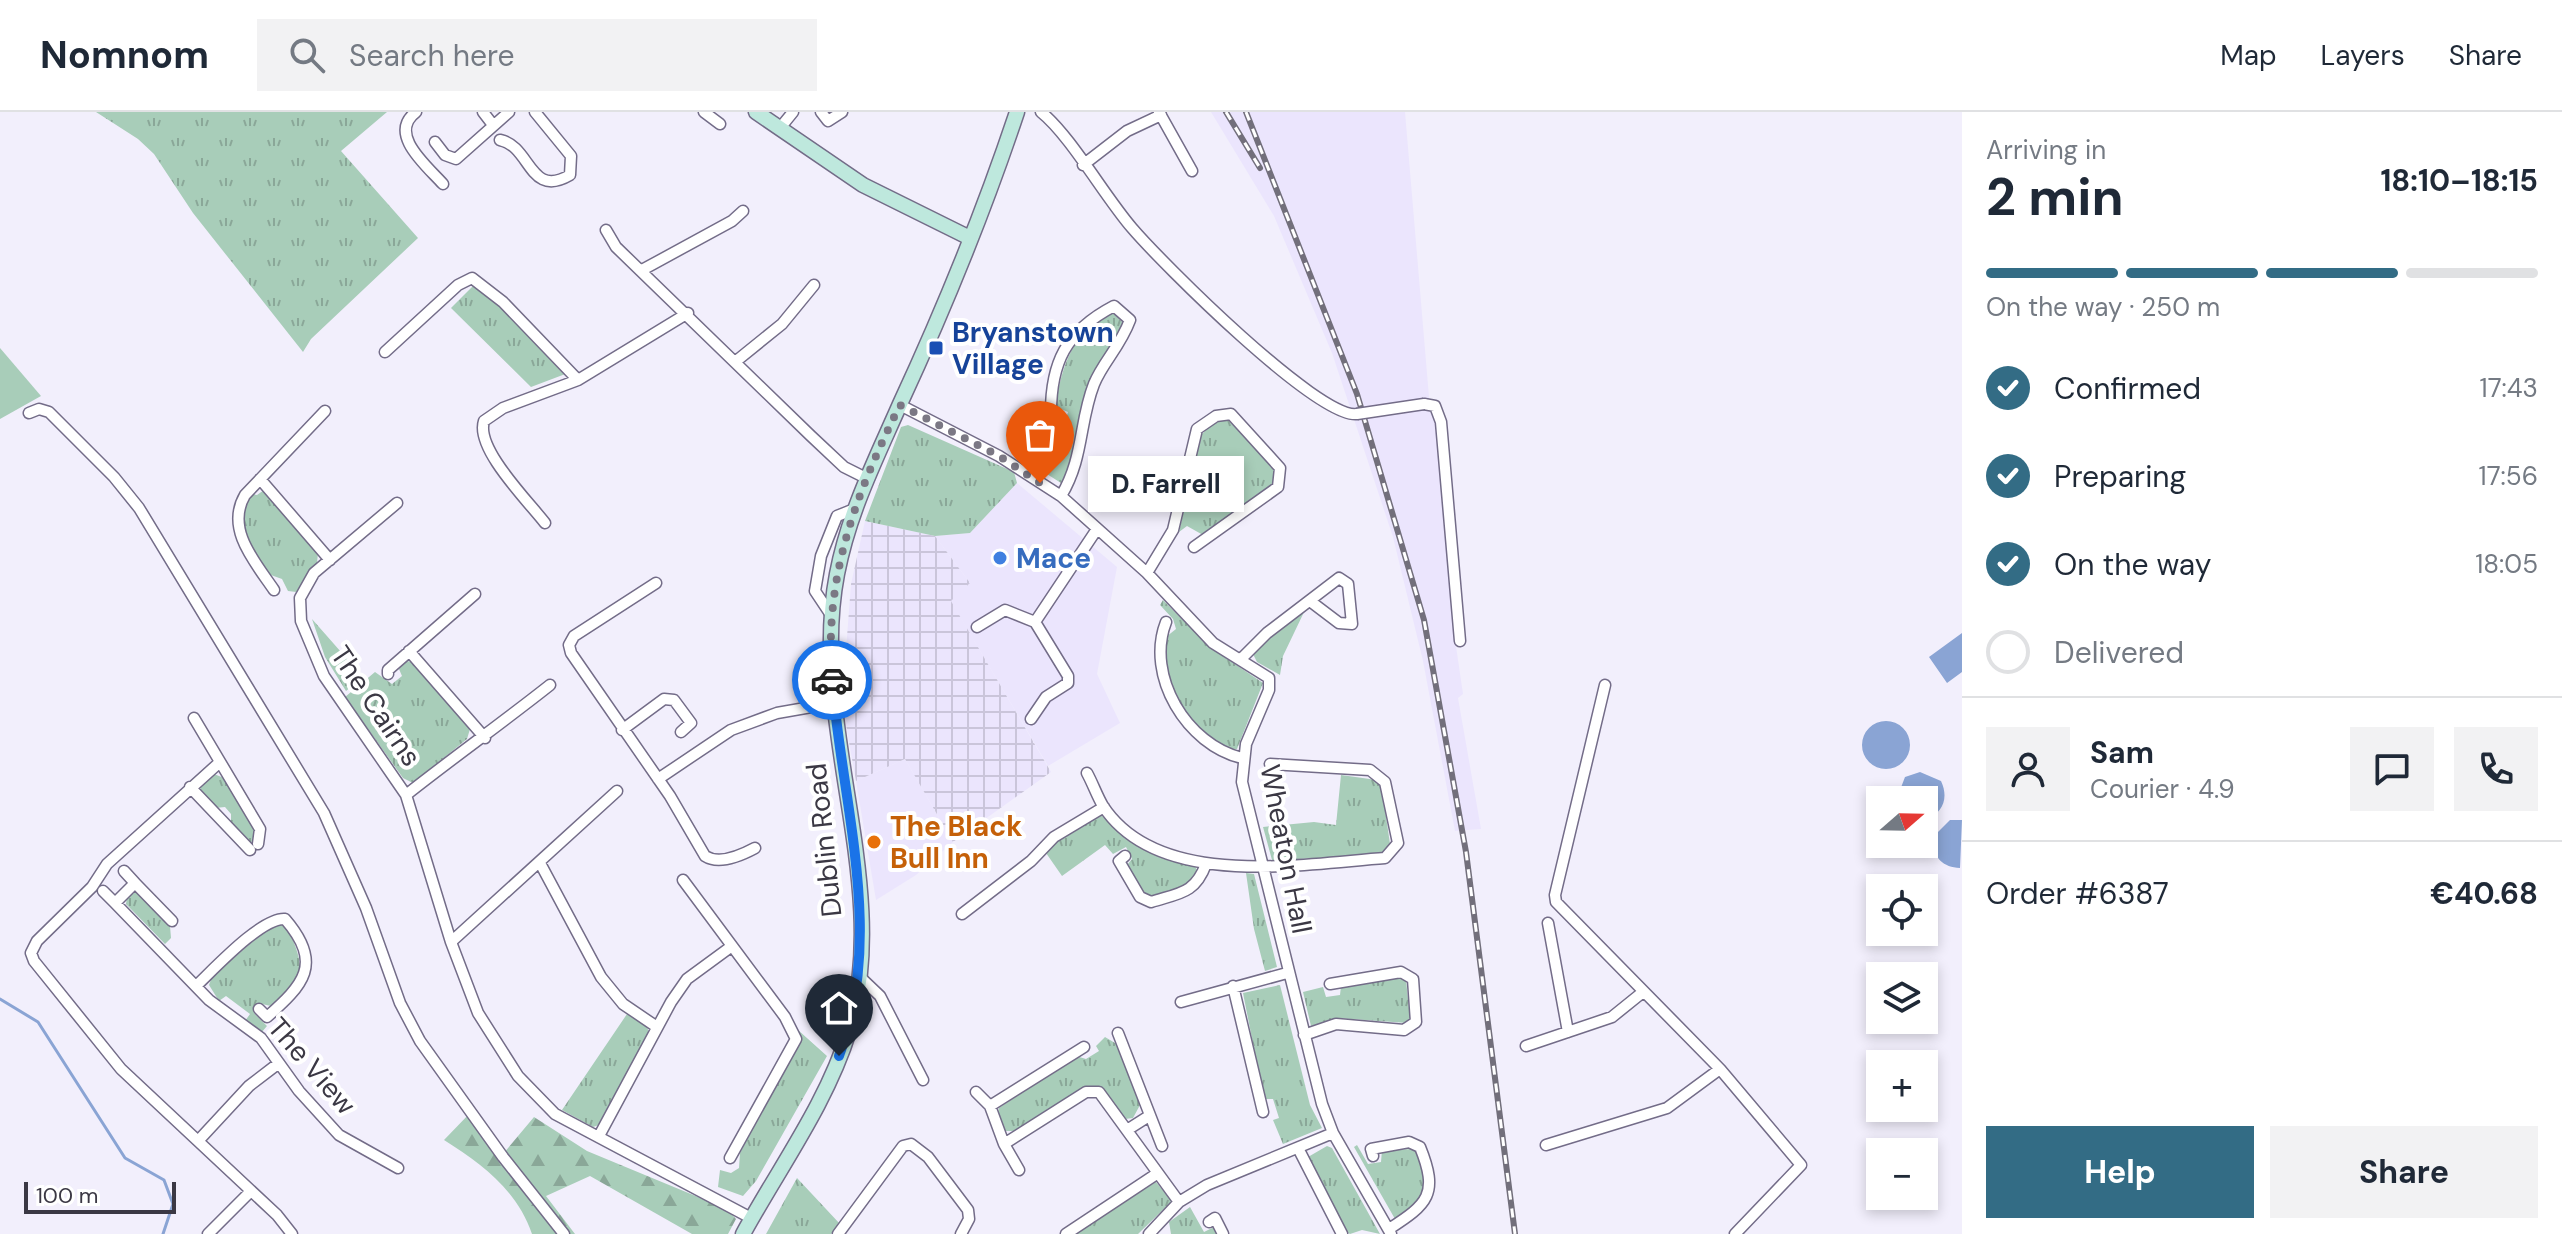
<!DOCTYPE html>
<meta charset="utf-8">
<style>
body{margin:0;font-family:"DM Sans",sans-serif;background:#f2f2f3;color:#1f2937;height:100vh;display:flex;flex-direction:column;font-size:30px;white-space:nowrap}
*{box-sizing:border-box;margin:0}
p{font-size:26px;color:#747a83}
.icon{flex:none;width:44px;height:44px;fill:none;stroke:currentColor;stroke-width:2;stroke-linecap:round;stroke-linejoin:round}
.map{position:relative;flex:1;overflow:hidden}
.details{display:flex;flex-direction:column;background:#fff;width:600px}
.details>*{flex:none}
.needle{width:52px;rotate:70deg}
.buttons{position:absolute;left:1866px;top:674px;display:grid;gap:16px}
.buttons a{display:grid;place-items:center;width:72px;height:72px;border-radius:0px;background:#fff;box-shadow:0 4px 12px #0003;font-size:40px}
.scale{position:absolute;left:24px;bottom:20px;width:152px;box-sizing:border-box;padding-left:8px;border:4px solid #3b3844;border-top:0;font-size:22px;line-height:28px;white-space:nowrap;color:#3b3844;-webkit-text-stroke:6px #fff;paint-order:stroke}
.pin{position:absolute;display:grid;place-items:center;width:68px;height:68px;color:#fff;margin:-82px -34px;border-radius:50% 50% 50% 0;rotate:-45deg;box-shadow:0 0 8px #0007}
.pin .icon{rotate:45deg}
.courier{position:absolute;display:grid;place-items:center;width:80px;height:80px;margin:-40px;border:6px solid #1a73e8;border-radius:50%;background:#fff;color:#222;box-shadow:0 2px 10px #0007}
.bubble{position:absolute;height:56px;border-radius:0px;background:#fff;box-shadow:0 4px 12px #0003;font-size:26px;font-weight:700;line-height:56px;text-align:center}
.summary em{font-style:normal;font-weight:700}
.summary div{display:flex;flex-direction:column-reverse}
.summary{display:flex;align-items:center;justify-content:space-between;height:136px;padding:0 24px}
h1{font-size:52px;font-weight:700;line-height:60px}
.bar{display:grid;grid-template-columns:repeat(4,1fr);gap:12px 8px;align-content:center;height:96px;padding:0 24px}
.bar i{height:10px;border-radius:6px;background:#e0e1e3}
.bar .on{background:#336c85}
.bar p{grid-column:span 4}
.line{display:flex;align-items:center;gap:20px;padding:0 24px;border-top:2px solid #e0e1e3}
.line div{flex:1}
.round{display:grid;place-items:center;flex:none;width:84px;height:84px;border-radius:0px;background:#f2f2f3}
ol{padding:0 24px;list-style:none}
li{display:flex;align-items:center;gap:24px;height:88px}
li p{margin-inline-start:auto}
li .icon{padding:8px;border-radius:50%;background:#336c85;color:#fff;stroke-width:4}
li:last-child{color:#747a83}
li i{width:44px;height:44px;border:4px solid #e0e1e3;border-radius:50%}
.button{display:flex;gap:16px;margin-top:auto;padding:16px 24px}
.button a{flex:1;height:92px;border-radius:0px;background:#336c85;color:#fff;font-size:32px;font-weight:700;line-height:92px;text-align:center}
.button a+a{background:#f2f2f3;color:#1f2937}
header{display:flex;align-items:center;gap:48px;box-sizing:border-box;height:112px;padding:0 40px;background:#fff;border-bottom:2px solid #e0e1e3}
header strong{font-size:38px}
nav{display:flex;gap:44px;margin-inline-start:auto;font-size:28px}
.search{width:560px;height:72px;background:#f2f2f3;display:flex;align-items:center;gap:20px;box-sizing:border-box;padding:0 28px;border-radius:0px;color:#747a83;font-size:30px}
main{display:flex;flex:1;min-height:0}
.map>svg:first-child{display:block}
</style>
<header>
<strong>Nomnom</strong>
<div class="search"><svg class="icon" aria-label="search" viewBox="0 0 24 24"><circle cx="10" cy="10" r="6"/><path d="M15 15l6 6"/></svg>Search here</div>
<nav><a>Map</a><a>Layers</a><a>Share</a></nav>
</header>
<main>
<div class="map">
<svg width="1962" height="1122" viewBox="0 0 1962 1122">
<defs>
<pattern id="industrial-grid" width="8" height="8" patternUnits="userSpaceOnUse" patternTransform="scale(2)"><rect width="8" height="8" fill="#ebe5fd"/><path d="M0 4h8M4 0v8" fill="none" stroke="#cac5da"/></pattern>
<pattern id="grass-tufts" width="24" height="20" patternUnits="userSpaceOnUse" patternTransform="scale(2)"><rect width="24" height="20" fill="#a8cdb9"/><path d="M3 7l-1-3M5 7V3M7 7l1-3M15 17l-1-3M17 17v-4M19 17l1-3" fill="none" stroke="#8aa798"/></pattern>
<pattern id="forest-firs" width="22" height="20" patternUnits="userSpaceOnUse" patternTransform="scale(2)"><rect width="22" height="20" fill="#a8cdb9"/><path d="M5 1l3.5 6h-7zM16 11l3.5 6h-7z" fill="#8aa798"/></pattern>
</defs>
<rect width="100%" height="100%" fill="#f2effc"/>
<path fill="#ebe5fd" d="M1211,0H1405L1430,297L1438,308L1452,507L1463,582L1458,586L1481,717L1455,719L1423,549L1393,425L1332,241L1274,104Z
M1017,371L1117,455L1097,562L1120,611L1048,654L950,488L970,471L935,424L970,421Z
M905,647L953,730L916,763L876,788L856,669Z"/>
<path fill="url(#industrial-grid)" d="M865,409L935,424L970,471L951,489L1051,660L953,730L905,647L856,669L842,591L851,472Z"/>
<path fill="url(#grass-tufts)" d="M96,0H387L341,39L418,126L311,227L303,240L193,101L154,42L138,27Z
M475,172L485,179L568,261L531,275L451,196Z
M1113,200L1125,213L1093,261L1071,359L1061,371L1039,357L1054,311L1064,313L1068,300L1056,295C1060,257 1074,215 1113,200Z
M1227,307L1273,354L1276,362L1273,371L1203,423L1187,414L1179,420L1201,323L1215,309Z
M908,313L1014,360L1017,371L970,421L935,424L865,409L901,315Z
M264,378L318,441L317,451L296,480L288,479L282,467L268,462C250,431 231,416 251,382L257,383Z
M1163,488L1211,536L1263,571L1237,637C1209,641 1178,592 1168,569C1163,556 1165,539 1166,525L1176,517L1173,507L1160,493Z
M1305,498L1283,544L1280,563L1257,550L1253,542L1260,533Z
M312,507L363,565L346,579L325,545Z
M406,549L413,550L470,617L467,627L413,671L403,666L345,585L375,560L392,572L402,564L399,557Z
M214,662L224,666L255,720L251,732L231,712V702L225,695L215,696L201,681L200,674Z
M1341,663L1377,668L1382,677L1390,732L1383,741L1372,744L1272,748L1263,715L1314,710L1336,713Z
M1094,704H1102L1137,734L1195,754L1198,760L1186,774L1150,784L1142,781L1127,753L1132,747L1126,735L1113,742L1105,733L1062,764L1046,741L1054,731Z
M1246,761L1254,762L1277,855L1265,859L1254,817Z
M136,780L170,814L171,826L165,832L126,792L127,785Z
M281,812L286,814C303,846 311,875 271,894L262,892L254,901L267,914L261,921L245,909L250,902L226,884L219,889L209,873L212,865L268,816Z
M1400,864L1406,868L1410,906L1407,911L1337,906L1311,914L1303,880L1323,875L1326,885L1340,883L1341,874Z
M1280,873L1310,993L1322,1016L1283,1032L1273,1008L1279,1006L1273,987H1264L1243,881Z
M627,902L647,914L649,922L602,1012L593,1015L562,998Z
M798,918L827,944L756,1069L743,1084L718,1075L720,1058L731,1061L739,1056L740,1041L800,928Z
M1105,925L1120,934L1140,993L1133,1006L1125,1007L1100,976L1087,974L1016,1019H1005L997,1004L999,996L1076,944L1086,947L1099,939L1096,934Z
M1357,1033L1368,1052L1381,1050L1382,1038L1415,1037L1421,1046L1425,1084L1395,1107L1354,1035Z
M1327,1034L1332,1036L1380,1122L1362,1118L1350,1122L1345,1119L1308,1045Z
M797,1066L840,1112L831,1122H766Z
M1156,1070L1172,1089L1138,1122H1074Z
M1190,1095L1204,1120L1214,1115L1218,1122H1171L1169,1110Z"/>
<path fill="url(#forest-firs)" d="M471,1000L503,1042L534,1005L587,1039L727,1097L736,1107L728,1122H692L590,1064L546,1084L575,1122H532C517,1078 482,1052 444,1028Z"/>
<path fill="#a8cdb9" d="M0,236L41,284L0,307Z"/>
<path fill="#8aa4d4" d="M1962,521V560L1947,571L1929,545Z
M1862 633a24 24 0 1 1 48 0a24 24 0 1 1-48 0Z
M1920,660L1941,669C1949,686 1943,701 1926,708L1924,688L1897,686L1905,665Z
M1950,708H1962L1960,756C1941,755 1931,743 1934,724Z"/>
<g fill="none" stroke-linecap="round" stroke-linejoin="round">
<path stroke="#8aa4d4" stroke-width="3" d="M0,887L38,910L125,1046L164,1068L173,1092L163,1122"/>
<defs>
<path id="street" d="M416,0C387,22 427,54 443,72
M483,0L493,13
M704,0L720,12
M821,0L828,9L842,0
M1041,0C1070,23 1105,85 1132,116C1162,151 1318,307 1357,302
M1159,0L1192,59
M780,16L793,0
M500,28C531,34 529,87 570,63L571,44L535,0
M435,30L445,43L456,47L509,0
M1083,53L1127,19L1161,3
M606,118L616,135L811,324L844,355L864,365
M642,158L732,109L743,99
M385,240L458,173L472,166L503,190L578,268
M735,250L782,212L814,173
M1424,292L1435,294L1441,310L1460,529
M900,293L999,344L1061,384L1147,461L1213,531L1269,566V578L1246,632L1242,670L1322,992L1333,1021L1391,1122
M29,301L39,297L49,300L114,365L139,396L324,701L366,796L400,891L420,929L503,1045L564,1122
M1051,305C1050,251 1066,219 1114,194L1130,208C1120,235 1103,250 1094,272C1079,310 1084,346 1061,384
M260,367L330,448
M397,391L314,461L300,486L301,509L324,564L406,683L451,830L478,901L518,964L555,1002L751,1106
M545,411C527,388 475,336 484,309L503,296L578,268L688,201
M1147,461L1173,418L1197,317L1216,304L1231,302L1280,356L1278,375L1194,435
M656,471L574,524L569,533L571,541L670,684L705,744C719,753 742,743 755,736
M274,478C255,450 225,417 245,383L325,299
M831,503L815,479L821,444L837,404L852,398
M1035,510L1097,417
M1166,510C1145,564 1187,633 1242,646
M977,515L1005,498L1035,510L1068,564V571L1046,585L1031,607
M409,539L485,626
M1241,547L1267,521L1339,466L1348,472L1352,512L1339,511L1310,489
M388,562V558L475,482
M1605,573L1555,783L1556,790L1720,957L1801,1053L1735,1122
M194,606L260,717L258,732
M622,618L664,587L674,588L691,611L681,620
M220,650L107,752L92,775L37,829L31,841L34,849L121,957L277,1103L292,1122
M1087,661C1093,672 1097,684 1103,694C1158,778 1301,752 1385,746L1398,731L1385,670L1370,658L1270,652
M658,667L731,618L777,601L834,591
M190,675L250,738
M406,683C454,645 502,611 550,573
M1125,744L1119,749L1140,785L1151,790C1179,781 1195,782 1206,752
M540,751L601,865L623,892L657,915
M124,759L135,771
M683,768L785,905L796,927L730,1046
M103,779L115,791
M962,802L1031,749L1054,725L1104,695
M172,809L135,771L115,791L209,888L261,926L299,979L339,1023L398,1056
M1548,811L1568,920
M451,830L617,679
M859,864L880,884L923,968
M196,874C214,857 262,805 285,807C324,852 303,873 267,905L259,897
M1233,874L1263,1000
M1181,890L1287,861
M1118,921L1162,1034
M1304,923L1336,912L1404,918L1416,910L1413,867L1401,860L1330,872
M1526,934L1612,905L1643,880
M1084,935L990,994L1004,1032L1086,980H1099L1179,1090
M976,980L990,994
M1127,1018L1149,1004
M599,1024L671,890L687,867L732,834
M198,1029L249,974L279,951
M1004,1032L1019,1058
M1546,1033L1667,996L1720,957
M1298,1036L1342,1122
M1373,1044L1371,1037L1409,1030L1420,1035C1439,1082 1428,1092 1389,1117
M1209,1110L1215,1106L1223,1122
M208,1122L251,1079
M838,1122L903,1034L911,1032L928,1045L968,1098L969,1107L961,1122
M1066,1122L1158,1061
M1149,1122L1179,1090L1207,1073L1333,1021"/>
<path id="secondary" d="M756,0L863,73L970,126
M743,1122C779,1056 827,991 849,919C893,771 808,612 837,462C849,400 875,349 900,292C944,197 984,99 1017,0"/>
</defs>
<use href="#street" stroke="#736c88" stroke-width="13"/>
<use href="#secondary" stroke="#736c88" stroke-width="17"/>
<use href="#street" stroke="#fff" stroke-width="10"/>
<use href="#secondary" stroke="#bee8dd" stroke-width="14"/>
<defs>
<path id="rail" d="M1226,0L1260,56
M1246,0L1357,282L1424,508L1466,740L1515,1122"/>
</defs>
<use href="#rail" stroke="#726f7b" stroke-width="6"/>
<use href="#rail" stroke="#fff" stroke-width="3" stroke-dasharray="9" stroke-linecap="butt"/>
<defs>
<path id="street-bridge" d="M1357,302L1424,292"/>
</defs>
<use href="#street-bridge" stroke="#736c88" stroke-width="13" stroke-linecap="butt"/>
<use href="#street-bridge" stroke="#fff" stroke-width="10"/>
</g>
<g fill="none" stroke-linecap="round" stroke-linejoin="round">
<path stroke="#7b7884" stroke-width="8" stroke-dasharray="0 14.4" d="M832,568C824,465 855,384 900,293L999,344L1040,371"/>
<path stroke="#1a73e8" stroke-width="10" d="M832,568C842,692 885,823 839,944"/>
</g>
<rect fill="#1a4fb4" stroke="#fff" stroke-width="3" x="928" y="228" width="16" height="16" rx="4"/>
<circle fill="#3f7fe0" stroke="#fff" stroke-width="3" cx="1000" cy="446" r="8"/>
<circle fill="#e8710a" stroke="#fff" stroke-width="3" cx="874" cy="730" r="8"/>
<g text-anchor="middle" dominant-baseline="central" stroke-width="8" stroke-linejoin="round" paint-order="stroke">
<g font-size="28" font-weight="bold" fill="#164399" stroke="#fff" text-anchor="start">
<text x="952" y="220">Bryanstown<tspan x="952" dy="32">Village</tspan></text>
</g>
<g font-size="28" font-weight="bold" fill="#366cbe" stroke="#fff" text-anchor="start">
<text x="1016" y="446">Mace</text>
</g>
<g font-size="28" fill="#3b3844" stroke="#fff">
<text transform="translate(376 594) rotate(56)">The Cairns</text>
<text transform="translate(824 728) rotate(-96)">Dublin Road</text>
<text transform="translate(1286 737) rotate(79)">Wheaton Hall</text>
<text transform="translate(312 954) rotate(49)">The View</text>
</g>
<g font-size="28" font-weight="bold" fill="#c56008" stroke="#fff" text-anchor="start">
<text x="890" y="714">The Black<tspan x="890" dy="32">Bull Inn</tspan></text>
</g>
</g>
</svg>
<div class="buttons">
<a><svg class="needle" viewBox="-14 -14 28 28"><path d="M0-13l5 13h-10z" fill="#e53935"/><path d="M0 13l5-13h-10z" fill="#747a83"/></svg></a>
<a><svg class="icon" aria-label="locate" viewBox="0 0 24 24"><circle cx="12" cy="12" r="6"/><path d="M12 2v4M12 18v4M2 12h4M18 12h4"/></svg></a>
<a><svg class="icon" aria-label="layers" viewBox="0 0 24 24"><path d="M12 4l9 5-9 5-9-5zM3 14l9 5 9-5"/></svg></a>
<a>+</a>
<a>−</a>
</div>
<div class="scale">100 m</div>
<div class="pin" style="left:1040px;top:371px;background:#ea580c"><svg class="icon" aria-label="bag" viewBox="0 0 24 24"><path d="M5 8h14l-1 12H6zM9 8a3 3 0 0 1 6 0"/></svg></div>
<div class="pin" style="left:839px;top:944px;background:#1f2937"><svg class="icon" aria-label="home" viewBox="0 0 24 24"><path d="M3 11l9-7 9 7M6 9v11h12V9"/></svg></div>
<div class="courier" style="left:832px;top:568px"><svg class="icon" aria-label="car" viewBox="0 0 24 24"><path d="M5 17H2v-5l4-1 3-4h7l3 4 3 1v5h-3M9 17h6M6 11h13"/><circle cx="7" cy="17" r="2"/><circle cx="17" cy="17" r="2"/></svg></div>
<div class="bubble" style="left:1088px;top:344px;width:156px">D. Farrell</div>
</div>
<section class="details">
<div class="summary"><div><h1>2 min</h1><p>Arriving in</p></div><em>18:10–18:15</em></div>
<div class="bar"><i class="on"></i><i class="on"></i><i class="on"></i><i></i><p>On the way · 250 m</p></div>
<ol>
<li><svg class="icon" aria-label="check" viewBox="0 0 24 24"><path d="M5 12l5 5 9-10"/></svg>Confirmed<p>17:43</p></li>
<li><svg class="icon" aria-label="check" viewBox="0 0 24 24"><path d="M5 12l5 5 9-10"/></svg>Preparing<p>17:56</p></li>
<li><svg class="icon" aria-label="check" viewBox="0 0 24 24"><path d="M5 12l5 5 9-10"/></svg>On the way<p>18:05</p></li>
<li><i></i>Delivered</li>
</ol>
<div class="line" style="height:144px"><a class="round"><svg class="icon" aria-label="person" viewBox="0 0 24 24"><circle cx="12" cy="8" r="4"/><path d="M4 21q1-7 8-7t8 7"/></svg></a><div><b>Sam</b><p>Courier · 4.9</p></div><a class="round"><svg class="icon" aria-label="chat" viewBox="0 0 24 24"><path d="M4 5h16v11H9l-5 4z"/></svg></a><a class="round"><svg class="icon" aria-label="phone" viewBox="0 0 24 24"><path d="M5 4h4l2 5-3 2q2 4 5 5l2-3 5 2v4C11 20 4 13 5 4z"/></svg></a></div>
<div class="line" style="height:104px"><div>Order #6387</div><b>€40.68</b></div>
<div class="button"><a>Help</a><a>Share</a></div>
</section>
</main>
